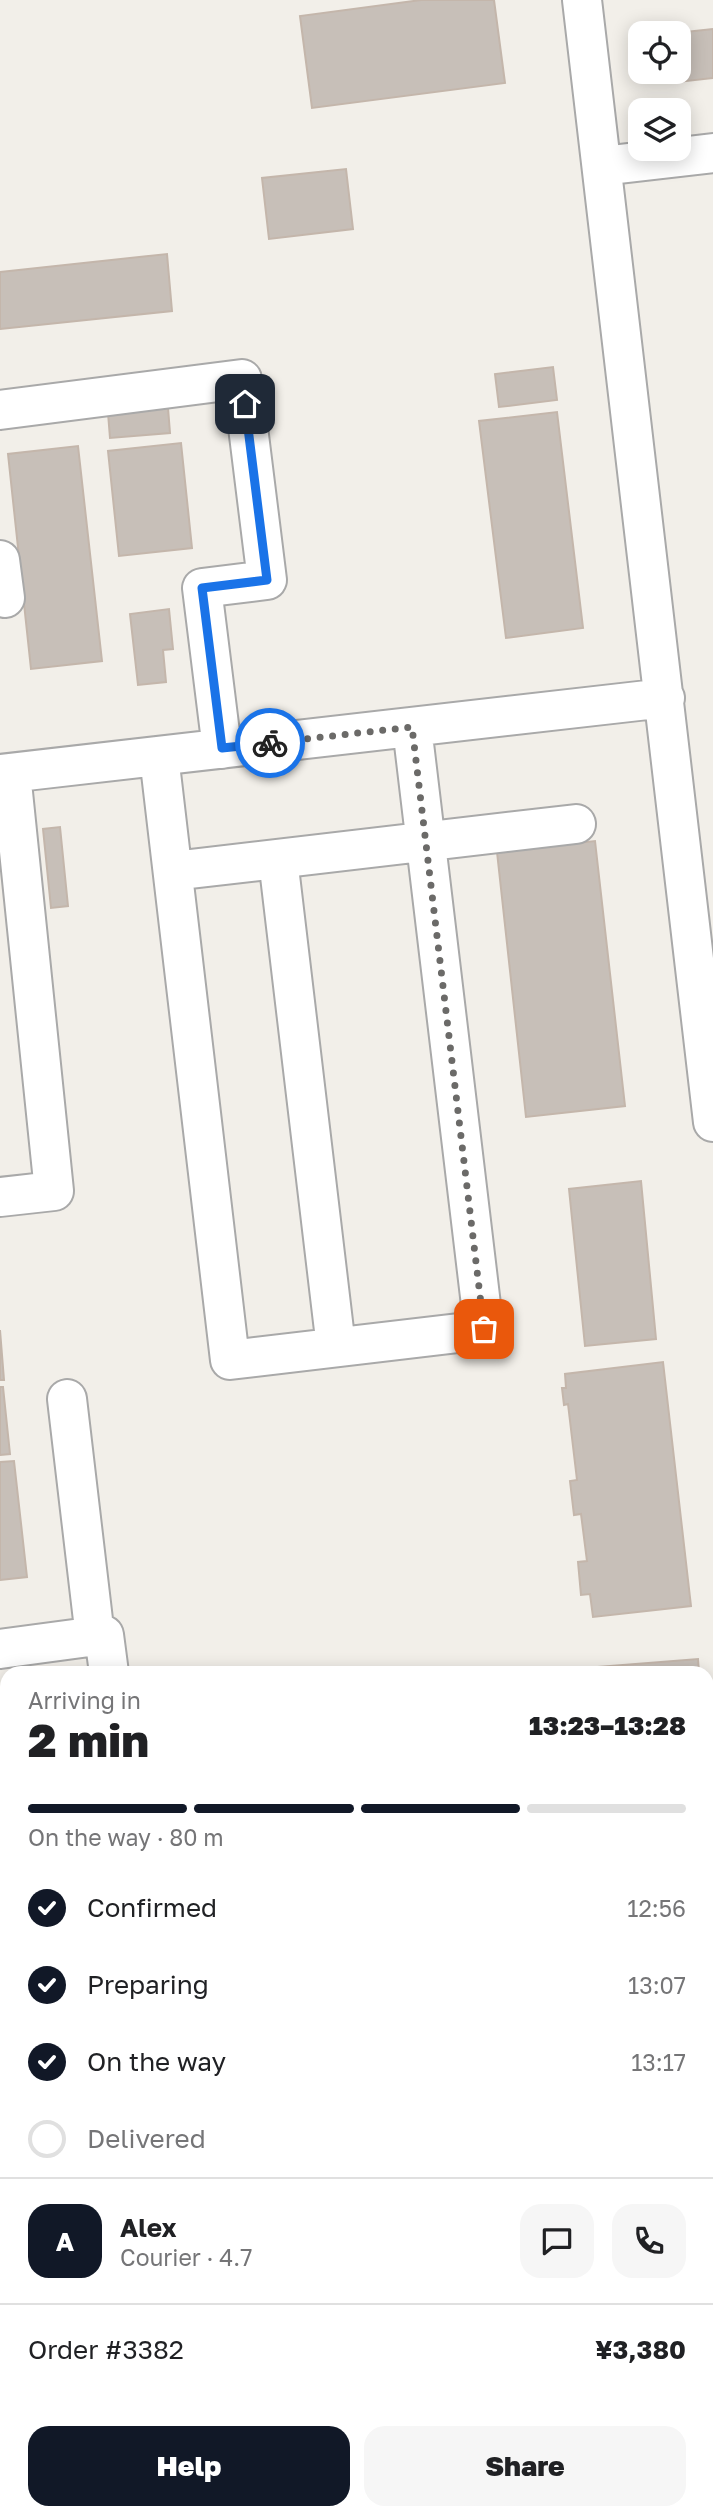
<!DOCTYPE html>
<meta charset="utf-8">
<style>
body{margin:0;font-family:"Golos Text",sans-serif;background:#f6f6f6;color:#202124;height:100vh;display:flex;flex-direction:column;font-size:26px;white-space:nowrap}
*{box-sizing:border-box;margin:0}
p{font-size:23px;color:#757577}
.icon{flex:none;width:38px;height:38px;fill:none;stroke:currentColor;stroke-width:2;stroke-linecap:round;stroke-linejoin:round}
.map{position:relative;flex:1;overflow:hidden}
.drawer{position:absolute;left:0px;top:1666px;width:714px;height:854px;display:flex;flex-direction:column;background:#fff;border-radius:21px 21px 0 0;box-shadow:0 4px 18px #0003}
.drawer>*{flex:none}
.controls{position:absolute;left:628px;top:21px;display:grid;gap:14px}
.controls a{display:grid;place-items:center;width:63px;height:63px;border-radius:14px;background:#fff;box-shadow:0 4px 18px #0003;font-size:35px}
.pin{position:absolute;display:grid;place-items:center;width:60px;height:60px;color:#fff;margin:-30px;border-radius:14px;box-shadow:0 4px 10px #0006}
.courier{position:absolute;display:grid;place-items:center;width:70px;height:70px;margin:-35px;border:5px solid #1a73e8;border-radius:50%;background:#fff;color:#222;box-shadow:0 2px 9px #0007}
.headline em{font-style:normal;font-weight:800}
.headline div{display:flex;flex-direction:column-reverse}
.headline{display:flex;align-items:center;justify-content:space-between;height:119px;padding:0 28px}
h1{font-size:46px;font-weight:800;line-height:52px}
.bar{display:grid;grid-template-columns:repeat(4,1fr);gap:10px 7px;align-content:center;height:84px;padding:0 28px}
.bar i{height:9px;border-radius:5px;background:#e0e0e0}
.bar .on{background:#111827}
.bar p{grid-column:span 4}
.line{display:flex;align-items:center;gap:18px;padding:0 28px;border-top:2px solid #e0e0e0}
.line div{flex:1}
.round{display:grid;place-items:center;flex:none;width:74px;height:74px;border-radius:21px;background:#f6f6f6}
ol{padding:0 28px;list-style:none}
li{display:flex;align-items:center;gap:21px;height:77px}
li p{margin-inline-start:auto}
li .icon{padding:7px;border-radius:50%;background:#111827;color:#fff;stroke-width:4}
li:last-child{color:#757577}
li i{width:38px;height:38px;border:4px solid #e0e0e0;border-radius:50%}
.primary-button{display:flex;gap:14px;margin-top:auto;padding:14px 28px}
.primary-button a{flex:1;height:80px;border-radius:21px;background:#111827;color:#fff;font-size:28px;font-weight:800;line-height:80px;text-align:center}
.primary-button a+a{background:#f6f6f6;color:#202124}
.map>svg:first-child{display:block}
</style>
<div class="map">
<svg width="713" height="2520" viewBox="0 0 713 2520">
<rect width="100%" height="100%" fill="#f2efe9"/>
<path fill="#c7bfb8" stroke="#c4b6ab" stroke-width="2" d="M421,0H494L505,83L312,108L300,16Z
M713,29V78L678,82L679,33H676Z
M346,169L353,229L269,239L262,178Z
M167,254L172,311L0,329V272Z
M553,367L557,400L499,407L495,374Z
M168,408L170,433L110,438L108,413Z
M557,412L583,628L506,638L479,421Z
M181,443L192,548L119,556L108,451Z
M78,446L102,661L31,669L8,454Z
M169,609L173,649L163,650L166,682L138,685L130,614Z
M60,827L68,906L51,908L43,829Z
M595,841L625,1106L526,1117L497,852Z
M641,1181L656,1339L585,1346L569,1189Z
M0,1330L4,1380H0Z
M663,1362L691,1606L593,1617L590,1594L581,1595L578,1562L587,1561L581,1514L574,1515L570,1481L577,1480L568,1404L564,1405L562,1388H566L565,1374Z
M0,1387H3L10,1454L0,1455Z
M14,1461L27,1577L0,1580V1462Z
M698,1659L699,1673H521Z
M707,1800H713V1909H707Z
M0,2090L4,2131H0Z
M707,2335H713V2405L707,2406Z"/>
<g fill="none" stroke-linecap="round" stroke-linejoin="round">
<defs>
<path id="minor" d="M582,0L713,1122
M602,166L713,153
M0,410L242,379L267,580L202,588L222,749
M0,560L5,598
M159,756L230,1360L484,1330L412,727
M0,774L665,698
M278,859L336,1347
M173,871L576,824
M0,1197L54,1191L11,773
M67,1399L95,1637
M0,1649L104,1635L109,1673
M707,1951H713
M203,2513L204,2520
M556,2520L601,2515"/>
</defs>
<use href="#minor" stroke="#a9a9a9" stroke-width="42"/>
<use href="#minor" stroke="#fff" stroke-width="38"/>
</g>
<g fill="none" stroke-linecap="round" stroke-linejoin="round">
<path stroke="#6b6a68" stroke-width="7" stroke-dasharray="0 12.6" d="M270,743L412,727L484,1329"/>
<path stroke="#1a73e8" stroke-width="9" d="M245,404L267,580L202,588L222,748L270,743"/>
</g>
</svg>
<div class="controls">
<a><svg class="icon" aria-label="locate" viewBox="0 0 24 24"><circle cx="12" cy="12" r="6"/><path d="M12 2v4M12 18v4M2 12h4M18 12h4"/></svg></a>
<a><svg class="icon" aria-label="layers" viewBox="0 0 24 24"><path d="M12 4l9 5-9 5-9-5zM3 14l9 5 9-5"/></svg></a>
</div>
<div class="pin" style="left:484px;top:1329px;background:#ea580c"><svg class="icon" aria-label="bag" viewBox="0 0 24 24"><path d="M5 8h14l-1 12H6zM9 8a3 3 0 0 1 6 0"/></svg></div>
<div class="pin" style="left:245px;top:404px;background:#1f2937"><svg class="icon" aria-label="home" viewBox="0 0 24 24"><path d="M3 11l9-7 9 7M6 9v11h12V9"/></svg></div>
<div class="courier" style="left:270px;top:743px"><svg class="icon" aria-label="bike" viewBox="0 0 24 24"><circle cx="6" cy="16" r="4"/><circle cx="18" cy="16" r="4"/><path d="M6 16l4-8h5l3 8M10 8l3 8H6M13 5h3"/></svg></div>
<section class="drawer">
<div class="headline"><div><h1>2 min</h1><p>Arriving in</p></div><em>13:23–13:28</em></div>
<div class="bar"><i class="on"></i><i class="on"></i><i class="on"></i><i></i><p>On the way · 80 m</p></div>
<ol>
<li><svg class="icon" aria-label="check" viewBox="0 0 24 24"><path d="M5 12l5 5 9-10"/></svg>Confirmed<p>12:56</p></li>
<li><svg class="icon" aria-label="check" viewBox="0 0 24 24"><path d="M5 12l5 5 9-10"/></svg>Preparing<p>13:07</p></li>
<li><svg class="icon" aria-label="check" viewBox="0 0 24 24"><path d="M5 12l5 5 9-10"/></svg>On the way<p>13:17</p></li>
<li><i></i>Delivered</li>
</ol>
<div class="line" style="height:126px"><b class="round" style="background:#111827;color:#fff">A</b><div><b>Alex</b><p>Courier · 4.7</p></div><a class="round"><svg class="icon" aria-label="chat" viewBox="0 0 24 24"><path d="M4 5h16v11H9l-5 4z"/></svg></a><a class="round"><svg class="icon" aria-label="phone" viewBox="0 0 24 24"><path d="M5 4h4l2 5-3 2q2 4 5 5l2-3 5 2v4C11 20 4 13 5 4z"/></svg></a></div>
<div class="line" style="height:91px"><div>Order #3382</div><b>¥3,380</b></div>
<div class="primary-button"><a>Help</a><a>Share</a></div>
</section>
</div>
